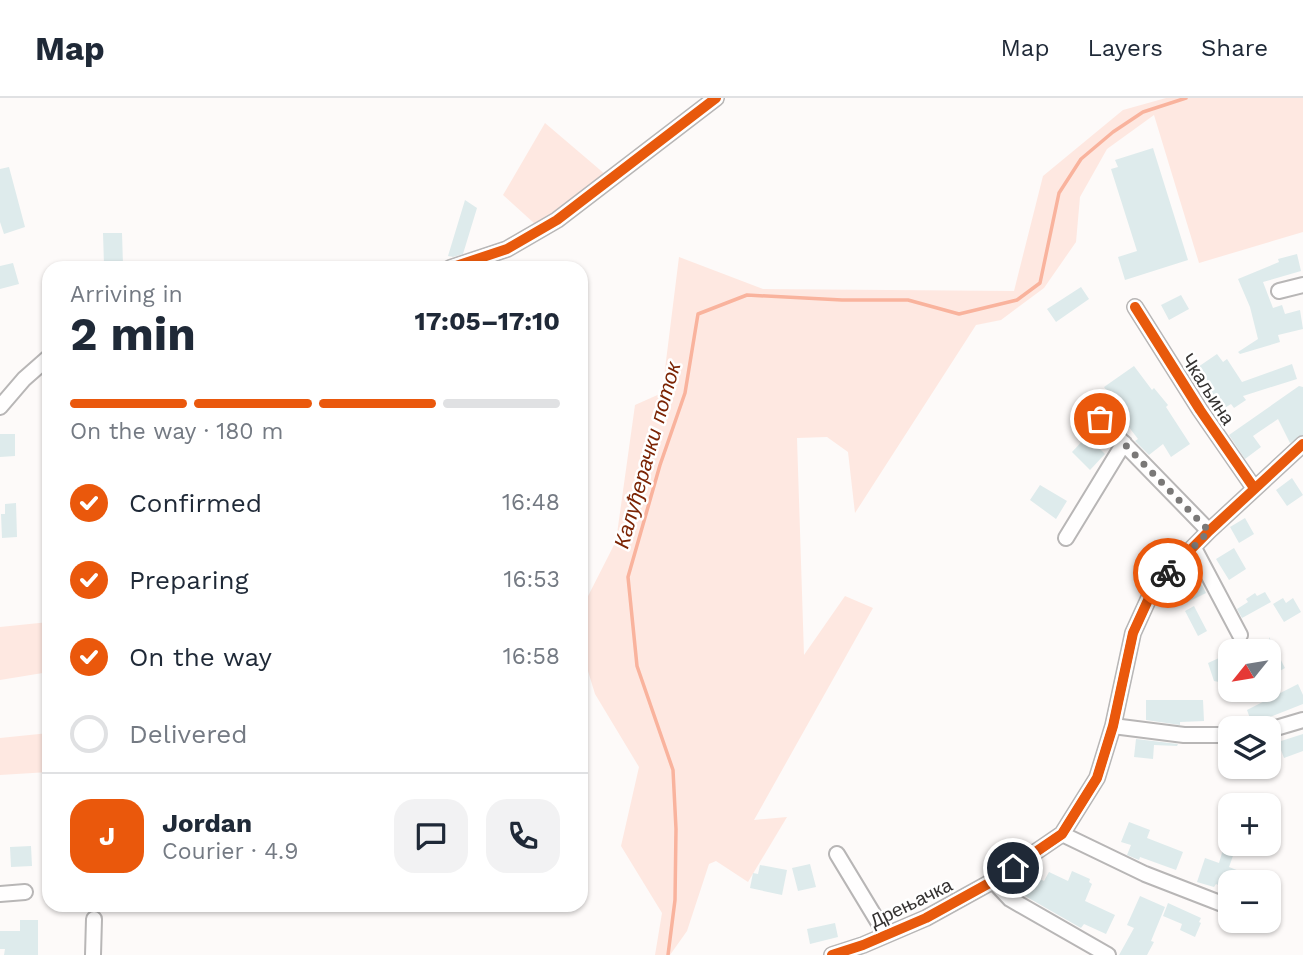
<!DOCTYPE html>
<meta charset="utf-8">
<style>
body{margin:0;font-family:"Work Sans",sans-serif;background:#f2f2f3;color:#1f2937;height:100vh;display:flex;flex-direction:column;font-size:26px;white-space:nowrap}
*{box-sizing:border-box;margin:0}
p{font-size:23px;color:#747a83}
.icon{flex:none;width:38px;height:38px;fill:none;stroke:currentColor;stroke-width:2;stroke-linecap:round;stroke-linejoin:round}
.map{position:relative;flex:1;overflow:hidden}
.side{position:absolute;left:42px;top:163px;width:546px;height:651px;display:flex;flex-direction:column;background:#fff;border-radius:21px;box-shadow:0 2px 5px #0004}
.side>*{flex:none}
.needle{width:46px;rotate:240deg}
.fabs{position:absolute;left:1218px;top:541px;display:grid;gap:14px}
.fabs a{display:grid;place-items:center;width:63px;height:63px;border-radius:14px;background:#fff;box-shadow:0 2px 5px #0004;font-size:35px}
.pin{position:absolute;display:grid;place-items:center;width:60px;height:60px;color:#fff;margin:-30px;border:4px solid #fff;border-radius:50%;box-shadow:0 2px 7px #0007}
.courier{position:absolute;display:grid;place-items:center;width:70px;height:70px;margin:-35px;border:5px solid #ea580c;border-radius:50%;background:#fff;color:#222;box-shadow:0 2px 9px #0007}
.overview em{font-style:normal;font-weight:700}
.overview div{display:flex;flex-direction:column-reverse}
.overview{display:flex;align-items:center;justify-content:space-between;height:119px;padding:0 28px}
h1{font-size:46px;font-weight:700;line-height:52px}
.bar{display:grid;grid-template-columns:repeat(4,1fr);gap:10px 7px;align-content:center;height:84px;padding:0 28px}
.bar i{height:9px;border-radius:5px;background:#e0e1e3}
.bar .active{background:#ea580c}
.bar p{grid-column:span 4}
.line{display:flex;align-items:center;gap:18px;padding:0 28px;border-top:2px solid #e0e1e3}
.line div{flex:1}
.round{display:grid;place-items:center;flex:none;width:74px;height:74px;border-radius:21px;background:#f2f2f3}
ol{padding:0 28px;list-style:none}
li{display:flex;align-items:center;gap:21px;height:77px}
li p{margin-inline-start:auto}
li .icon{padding:7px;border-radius:50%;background:#ea580c;color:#fff;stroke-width:4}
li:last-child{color:#747a83}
li i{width:38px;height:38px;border:4px solid #e0e1e3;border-radius:50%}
header{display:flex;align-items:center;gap:42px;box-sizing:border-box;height:98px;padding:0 35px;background:#fff;border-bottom:2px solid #e0e1e3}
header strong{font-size:33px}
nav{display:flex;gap:38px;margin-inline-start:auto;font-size:24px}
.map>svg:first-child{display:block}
</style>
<header>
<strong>Map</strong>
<nav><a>Map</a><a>Layers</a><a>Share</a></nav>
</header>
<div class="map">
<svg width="1303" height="857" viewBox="0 0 1303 857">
<rect width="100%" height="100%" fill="#fdfaf9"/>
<path fill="#fee8e1" d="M1166,0H1303V134L1199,165L1154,17L1107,51L1080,99L1076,144L1044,190L1001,222L976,227L855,415L848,354L827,339L797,340L804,557L845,498L873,510L754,722L787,719L748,784L716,763L709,766L687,833L670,857H655L662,815L621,748L639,669L595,596L581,550V512L616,443L635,307L662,295L679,159L763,191L1014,193L1043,78L1123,12Z
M545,25L606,77L556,115L535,126L503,97Z
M49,524V574L0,582V529Z
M49,635V674L0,677V640Z"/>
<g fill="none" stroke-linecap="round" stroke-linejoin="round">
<path stroke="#f9b39d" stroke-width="3.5" d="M668,857L675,802L676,731L673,672L637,568L628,479L660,367L685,295L698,216L747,197L842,202H908L959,216L1017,202L1040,185L1059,95L1081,61L1113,34L1143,14L1186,0"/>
</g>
<path fill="#deebec" d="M1153,50L1188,162L1125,182L1118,159L1137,153L1111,71L1118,69L1115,62Z
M9,69L25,129L4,136L0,124V71Z
M465,102L477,110L463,156L453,159L448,158Z
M103,135H122L123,167H104Z
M1297,156L1301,173L1263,184L1273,210L1282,207L1285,216L1300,212L1303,231L1278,237L1280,244L1240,256L1238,254L1258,241L1250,209L1238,181L1279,164L1278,161Z
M13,165L19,186L0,191V168Z
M1081,189L1089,201L1056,224L1047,211Z
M1181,197L1189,211L1169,222L1161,207Z
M1217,256L1223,264L1227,261L1242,284L1292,266L1297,281L1243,298L1246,302L1234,310L1231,306L1215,316L1201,294L1211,288L1198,269Z
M1134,268L1152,292L1154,290L1168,307L1166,309L1190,346L1171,359L1163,346L1149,357L1135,343L1138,341L1122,320L1125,317L1104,289Z
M1299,288L1303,289V337L1290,345L1278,321L1253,338L1261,349L1245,361L1229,337Z
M0,336H15V358L0,359Z
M1087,338L1105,356L1090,372L1072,354Z
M1292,380L1303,397L1287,408L1276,392Z
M1040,387L1067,403L1056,421L1030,402Z
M16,405L17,439L2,440L1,416H5V406Z
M1245,420L1254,436L1239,445L1230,429Z
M1234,450L1246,471L1229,482L1216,461Z
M1196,475L1206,495L1184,506L1174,485Z
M1265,494L1271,504L1242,520L1237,511L1248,504L1246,501L1255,495L1257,498Z
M1283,500L1286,505L1293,500L1301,514L1284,524L1273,506Z
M1194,508L1207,533L1198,538L1185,513Z
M1269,539L1285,570L1269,579Z
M1230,555V579L1219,584L1214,583L1208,565Z
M1298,586L1303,597V606L1252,626L1247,612Z
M1146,602H1203L1204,623L1180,624V627L1146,622Z
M1303,636V653L1284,660L1278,644Z
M1136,641L1178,646L1177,648L1154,647L1153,661L1134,659Z
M1129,724L1150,732L1147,740L1183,754L1176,772L1140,759L1139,762L1127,757L1131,747L1121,744Z
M31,748L32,768L11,769L10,749Z
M1224,748L1235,752L1229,769L1267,784H1230V792L1216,786L1214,789L1197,784L1205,760L1219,765Z
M810,766L816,789L798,793L792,770Z
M760,767L787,772L782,797L750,790L753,775L758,776Z
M1072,773L1090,781L1089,784L1092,786L1085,803L1115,817L1106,836L1084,826L1081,830L1025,798L1034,778L1044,783L1049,774L1068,783Z
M1140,798L1165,809L1151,843L1154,844L1147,857H1119L1134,830L1127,827Z
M1168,805L1201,820L1199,824L1201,825L1195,839L1180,832L1182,826L1163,818Z
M20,822H38V857H4L5,851H0V833H20Z
M835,825L838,839L810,846L807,831Z"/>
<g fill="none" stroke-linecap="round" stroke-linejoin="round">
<defs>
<path id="minor" d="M450,170L507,151L557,122L716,0
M1279,193L1303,187
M1135,209L1200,312L1254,390
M0,309L24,281L49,259
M1100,321L1209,433
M1066,440L1124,345
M1194,450L1240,537
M1113,628L1184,637H1230
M1269,632L1303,622
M1062,736L1145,776L1230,809
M837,756L886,837
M993,783L1010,801L1108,857
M0,796L25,794
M93,857L94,821
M832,857L863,847L926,820L993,783L1062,736L1097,680L1113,628L1133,535L1154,489L1209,433L1303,346"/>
</defs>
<use href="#minor" stroke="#b8b6b6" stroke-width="18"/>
<use href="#minor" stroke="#fffefe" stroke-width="14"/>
<defs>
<path id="cycleway" d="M450,170L507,151L557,122L716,0
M1135,209L1200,312L1254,390
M832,857L863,847L926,820L993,783L1062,736L1097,680L1113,628L1133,535L1154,489L1209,433L1303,346"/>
</defs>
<use href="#cycleway" stroke="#fff" stroke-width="15"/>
<use href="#cycleway" stroke="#e8590c" stroke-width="10"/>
</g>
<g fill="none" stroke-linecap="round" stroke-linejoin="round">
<path stroke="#7a7877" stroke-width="7" stroke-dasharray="0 12.6" d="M1100,321L1209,433L1168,475"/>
<path stroke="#ea580c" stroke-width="9" d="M1013,770L1062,736L1097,680L1113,628L1133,535L1154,489L1168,475"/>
</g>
<g text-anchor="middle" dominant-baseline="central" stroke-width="5" stroke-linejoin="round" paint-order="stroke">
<g font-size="19" fill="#343231" stroke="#fff">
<text transform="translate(1208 291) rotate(57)">Чкаљина</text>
<text transform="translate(911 805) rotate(-26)">Дрењачка</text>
</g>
<g font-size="21" font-style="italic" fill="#7b2404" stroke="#fff">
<text transform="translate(647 357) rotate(-74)">Калуђерачки поток</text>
</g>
</g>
</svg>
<div class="fabs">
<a><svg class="needle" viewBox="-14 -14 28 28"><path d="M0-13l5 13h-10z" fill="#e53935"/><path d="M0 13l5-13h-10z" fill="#747a83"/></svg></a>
<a><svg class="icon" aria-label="layers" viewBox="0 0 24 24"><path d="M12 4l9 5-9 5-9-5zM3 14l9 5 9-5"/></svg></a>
<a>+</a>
<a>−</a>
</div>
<div class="pin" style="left:1100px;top:321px;background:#ea580c"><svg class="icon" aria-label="bag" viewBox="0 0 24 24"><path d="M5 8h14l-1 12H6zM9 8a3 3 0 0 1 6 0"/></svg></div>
<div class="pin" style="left:1013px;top:770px;background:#1f2937"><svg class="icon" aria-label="home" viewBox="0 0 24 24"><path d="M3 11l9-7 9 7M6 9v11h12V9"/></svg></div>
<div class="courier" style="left:1168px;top:475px"><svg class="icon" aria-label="bike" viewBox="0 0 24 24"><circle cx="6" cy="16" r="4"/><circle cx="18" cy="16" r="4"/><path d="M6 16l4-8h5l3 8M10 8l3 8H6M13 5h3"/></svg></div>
<section class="side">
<div class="overview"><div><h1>2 min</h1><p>Arriving in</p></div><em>17:05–17:10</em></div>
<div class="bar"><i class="active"></i><i class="active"></i><i class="active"></i><i></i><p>On the way · 180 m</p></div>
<ol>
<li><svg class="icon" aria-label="check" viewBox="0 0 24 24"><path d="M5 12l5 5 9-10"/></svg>Confirmed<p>16:48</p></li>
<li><svg class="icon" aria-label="check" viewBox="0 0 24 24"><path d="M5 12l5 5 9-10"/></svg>Preparing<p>16:53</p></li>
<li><svg class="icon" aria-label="check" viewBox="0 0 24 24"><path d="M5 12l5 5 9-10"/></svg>On the way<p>16:58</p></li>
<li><i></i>Delivered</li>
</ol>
<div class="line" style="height:126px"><b class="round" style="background:#ea580c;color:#fff">J</b><div><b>Jordan</b><p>Courier · 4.9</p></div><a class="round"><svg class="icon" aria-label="chat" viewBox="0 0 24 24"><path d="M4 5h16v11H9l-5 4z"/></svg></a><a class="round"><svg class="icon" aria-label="phone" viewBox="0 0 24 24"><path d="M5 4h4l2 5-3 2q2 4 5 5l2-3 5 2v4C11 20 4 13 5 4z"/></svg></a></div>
</section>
</div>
